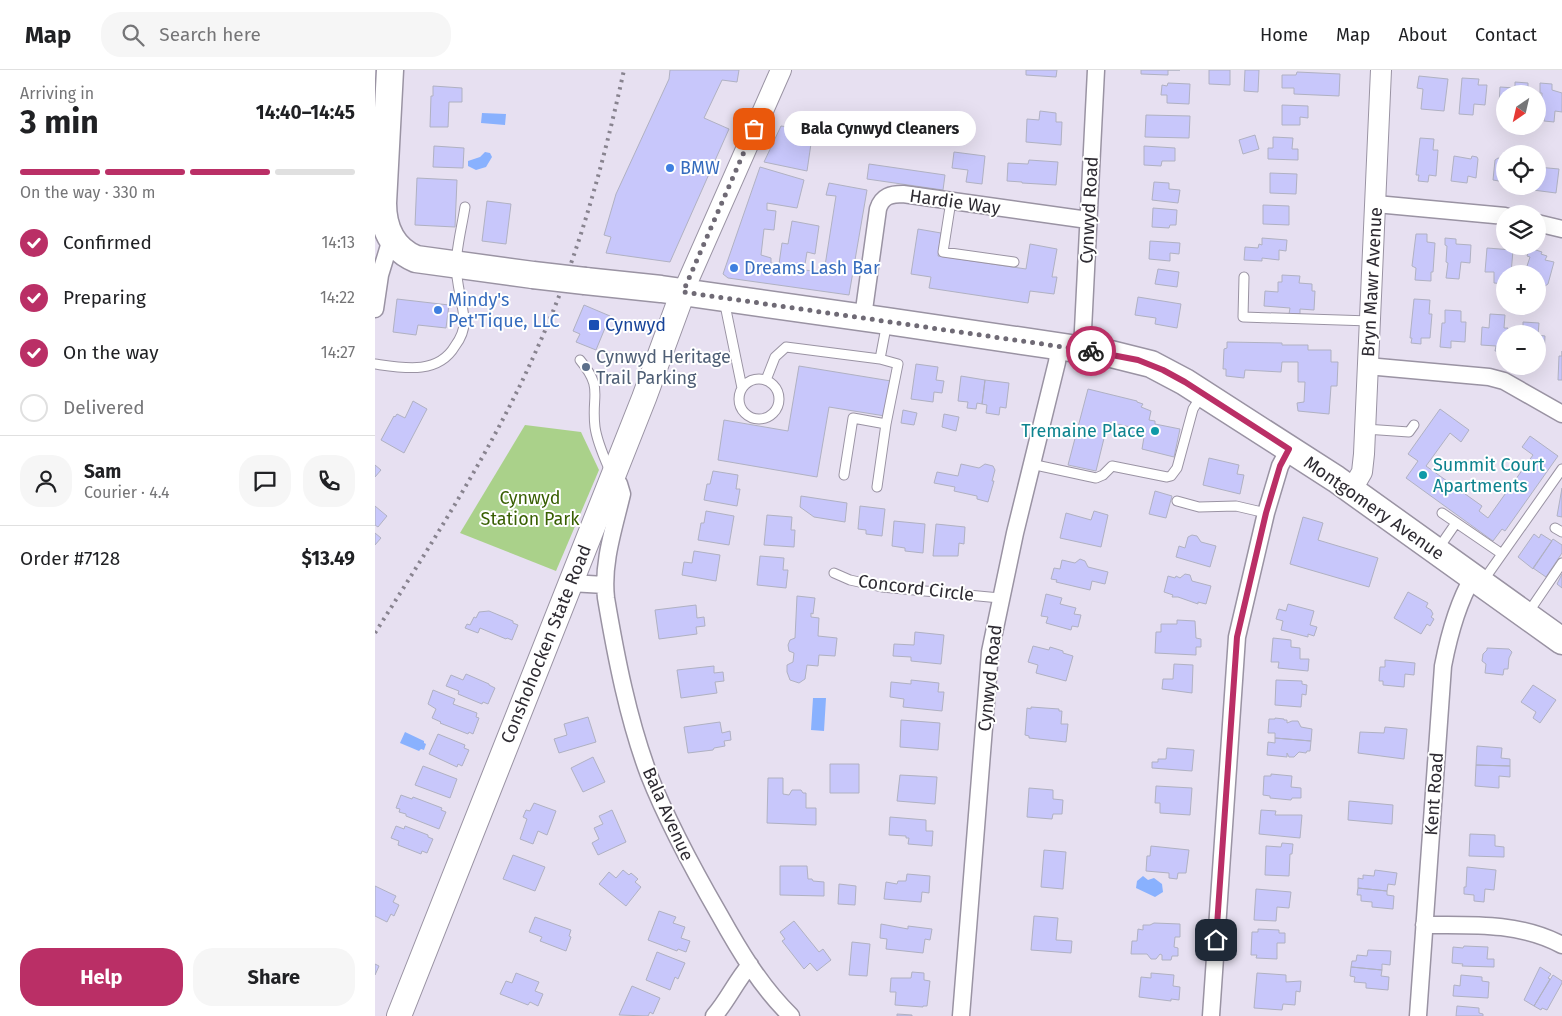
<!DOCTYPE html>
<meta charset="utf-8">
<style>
body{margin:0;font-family:"Fira Sans",sans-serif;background:#f6f6f6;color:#202124;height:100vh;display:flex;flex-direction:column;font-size:19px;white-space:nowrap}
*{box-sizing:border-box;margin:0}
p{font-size:16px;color:#757577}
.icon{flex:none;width:28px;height:28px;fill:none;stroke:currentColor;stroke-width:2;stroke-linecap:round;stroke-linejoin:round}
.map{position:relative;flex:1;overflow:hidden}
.details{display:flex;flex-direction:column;background:#fff;width:375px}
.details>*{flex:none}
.needle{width:32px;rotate:214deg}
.fabs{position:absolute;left:1121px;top:15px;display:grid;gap:10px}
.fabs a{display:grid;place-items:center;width:50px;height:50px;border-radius:50%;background:#fff;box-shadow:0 5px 20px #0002;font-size:25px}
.pin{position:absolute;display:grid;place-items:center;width:42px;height:42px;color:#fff;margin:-21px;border-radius:10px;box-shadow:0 2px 8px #0006}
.courier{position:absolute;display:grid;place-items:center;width:50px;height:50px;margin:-25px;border:4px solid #ba2f66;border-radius:50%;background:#fff;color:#222;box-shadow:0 1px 6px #0007}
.bubble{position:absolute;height:35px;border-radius:18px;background:#fff;box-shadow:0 5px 20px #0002;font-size:16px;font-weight:700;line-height:35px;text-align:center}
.headline em{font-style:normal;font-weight:700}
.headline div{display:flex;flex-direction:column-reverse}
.headline{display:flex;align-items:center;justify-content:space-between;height:85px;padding:0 20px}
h1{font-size:32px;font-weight:700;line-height:38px}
.bar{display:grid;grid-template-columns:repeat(4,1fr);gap:8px 5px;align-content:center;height:60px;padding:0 20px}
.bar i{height:6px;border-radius:4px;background:#e0e0e0}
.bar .on{background:#ba2f66}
.bar p{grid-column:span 4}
.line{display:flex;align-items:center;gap:12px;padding:0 20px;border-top:1px solid #e0e0e0}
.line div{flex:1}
.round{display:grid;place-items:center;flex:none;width:52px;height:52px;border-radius:20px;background:#f6f6f6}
ol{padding:0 20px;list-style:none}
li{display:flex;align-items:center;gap:15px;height:55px}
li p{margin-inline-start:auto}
li .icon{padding:5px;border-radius:50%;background:#ba2f66;color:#fff;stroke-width:4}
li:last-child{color:#757577}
li i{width:28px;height:28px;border:2px solid #e0e0e0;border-radius:50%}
.action{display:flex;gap:10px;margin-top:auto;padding:10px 20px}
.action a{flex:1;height:58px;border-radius:20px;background:#ba2f66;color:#fff;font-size:20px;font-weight:700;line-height:58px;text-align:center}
.action a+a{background:#f6f6f6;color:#202124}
header{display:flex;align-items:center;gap:30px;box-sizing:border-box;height:70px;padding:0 25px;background:#fff;border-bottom:1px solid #e0e0e0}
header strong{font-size:24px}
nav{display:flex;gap:28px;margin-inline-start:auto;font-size:18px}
.search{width:350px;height:45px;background:#f6f6f6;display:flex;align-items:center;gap:12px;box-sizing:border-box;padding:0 18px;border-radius:20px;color:#757577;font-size:19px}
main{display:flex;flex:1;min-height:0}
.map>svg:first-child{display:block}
</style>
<header>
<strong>Map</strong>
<div class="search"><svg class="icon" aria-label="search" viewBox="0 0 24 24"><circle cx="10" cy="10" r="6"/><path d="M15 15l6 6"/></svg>Search here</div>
<nav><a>Home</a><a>Map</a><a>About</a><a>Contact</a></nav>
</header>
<main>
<section class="details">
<div class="headline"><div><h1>3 min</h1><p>Arriving in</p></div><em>14:40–14:45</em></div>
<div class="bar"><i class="on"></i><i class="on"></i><i class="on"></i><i></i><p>On the way · 330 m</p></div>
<ol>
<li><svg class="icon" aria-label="check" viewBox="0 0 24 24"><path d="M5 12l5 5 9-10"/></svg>Confirmed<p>14:13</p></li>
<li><svg class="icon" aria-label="check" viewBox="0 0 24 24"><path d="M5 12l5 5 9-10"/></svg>Preparing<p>14:22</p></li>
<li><svg class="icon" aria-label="check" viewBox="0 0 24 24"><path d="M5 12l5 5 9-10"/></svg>On the way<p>14:27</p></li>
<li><i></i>Delivered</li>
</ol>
<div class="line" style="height:90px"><a class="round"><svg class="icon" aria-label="person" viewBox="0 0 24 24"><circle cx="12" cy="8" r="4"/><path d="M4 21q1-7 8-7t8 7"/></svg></a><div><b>Sam</b><p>Courier · 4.4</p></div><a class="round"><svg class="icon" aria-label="chat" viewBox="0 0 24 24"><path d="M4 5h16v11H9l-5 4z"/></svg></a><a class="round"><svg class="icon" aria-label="phone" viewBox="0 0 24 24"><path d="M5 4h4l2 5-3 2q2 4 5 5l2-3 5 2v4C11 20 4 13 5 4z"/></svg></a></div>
<div class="line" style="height:65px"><div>Order #7128</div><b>$13.49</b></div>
<div class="action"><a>Help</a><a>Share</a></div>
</section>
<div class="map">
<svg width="1187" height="946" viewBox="0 0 1187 946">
<rect width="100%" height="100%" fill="#e7e0f1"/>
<path fill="#aad18a" d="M150,355L206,362L224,400L181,501L85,463Z"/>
<path fill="#89b1fe" d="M107,43L131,44L130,55L106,53Z
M110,82L115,83L117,87L111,97L101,100L93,96V91L105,87Z
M438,628H451L449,661L436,660Z
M30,662L49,671V673L51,674L49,680L46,679L44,681L25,673Z
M768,806L773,810L779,808L787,814L788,822L780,827L761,818L762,811Z"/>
<path fill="#c8c7fb" stroke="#b0b1c2" d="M295,0H364L362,12L347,10L329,48L354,59L295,192L231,183L236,167L229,165L241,124L294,9Z
M651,0H682L681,7L651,5Z
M766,0H805H793V5L766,4Z
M834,0H855V15L834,14Z
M870,0H884L883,22L869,21Z
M922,2L965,4L964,26L919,24V18H907V5H921Z
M1044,6L1073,9L1069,41L1046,39L1048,19L1042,18Z
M1087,8L1104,9L1103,15H1112L1110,35L1099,34L1098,45L1084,44Z
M1140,12L1153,13V20H1150L1149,24H1130V35H1124L1125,17L1140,18Z
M793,13L815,14L814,34L792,33V25H786L787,15L792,16Z
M1165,13L1177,14V20L1187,23V42L1180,41L1179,52L1169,51L1170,40H1166L1167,23H1165Z
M58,16L87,18V32H74L73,57H55L56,26H58Z
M907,35L933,36V48L925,47V55H907Z
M665,41L681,43V52H687L686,75L651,72L652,49L664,50Z
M771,45L815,46L814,68L770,67Z
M406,56L438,60L432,101L389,92Z
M880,65L884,79L868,84L864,70Z
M898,67L918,68L917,79H923V90L893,89V78H898Z
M1045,68L1059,69L1058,80H1063L1061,106L1054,105L1053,112L1043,111L1044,105H1041Z
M59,76L89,78L88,98L58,97Z
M769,76L800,78V91H787L786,96L769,95Z
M579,82L610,86L607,114L591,112L593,100L577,98Z
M1129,82L1138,83L1130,84V112L1118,110L1120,90L1123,88L1129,89Z
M1079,86L1096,89L1097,86L1102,87L1103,89L1101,108L1093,106L1092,113L1076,111Z
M654,90L683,92L681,115L647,113V112L632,111L633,93L653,94Z
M494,94L570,105L568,120L492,109Z
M385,97L429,110L422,138L392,133V140L401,141L399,160L389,159L386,185L396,188V193L404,194L407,173L413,174L417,151L444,156L440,184L432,182L429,200L449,202L461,126L451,125L454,113L492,120L474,225L353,208L348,204Z
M1162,97L1184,99L1181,123L1158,120V116H1162Z
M895,103L922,104L921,124L895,123Z
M42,108L82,110L80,157L40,155Z
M779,112L794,113V119L805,120L803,133L777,130Z
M112,131L136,134L131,174L107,171Z
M888,135L914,136V155L888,154Z
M778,138L802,140L801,155H795L794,158L777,157Z
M543,159L566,163L563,186L651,199L655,174L682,179L677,207H682L679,224L655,221L653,233L554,218L556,207L536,204Z
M1041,164H1052V172L1060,173L1058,202H1056V211L1040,210L1041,198L1037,196Z
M887,168L912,170L911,181L904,180V190L887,188V191L869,190L870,177L883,178L884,174L887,175Z
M1070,168L1081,169V174L1096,175L1095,193L1086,192L1084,209L1071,208L1073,193L1071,192L1072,176L1070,175Z
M775,171L805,173L804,184L795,183V191L774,189Z
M1112,178L1138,180L1136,204H1130V214L1119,213V202H1110Z
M1155,178L1167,182L1166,184L1172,186L1170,190L1179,192L1173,214L1170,216L1163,214L1162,216V204H1153L1150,202L1155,187L1152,186Z
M783,199L804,202L802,217L780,214Z
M907,205L925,206L924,213L937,214V221H940L939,240L925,239V244H914L915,238L889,236L890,221L903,222V212H907Z
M763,227L806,234L802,258L780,254L781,248L760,245Z
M22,229L74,235L71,258L43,255L41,265L18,262Z
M1039,229L1055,230L1054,244H1057L1055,268H1046V274L1036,273L1037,268H1035Z
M209,235L235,246L221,280L201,272L205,264L198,261Z
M1070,240L1086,241V252H1091L1090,272L1076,271V278L1065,277L1067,253H1070Z
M1115,244L1130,245L1129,258H1133L1132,264H1130V281H1120L1121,276L1106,275L1107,257L1114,258Z
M1148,252L1164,253L1163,265L1170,266L1169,286L1162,285V264H1148Z
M852,272L907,273V275H933V280H956V292H963L962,316H956L954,344L923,341L922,333L929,332L930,312H923V292H907L906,302L870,300L869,308L851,306V299H848L849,279L852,278Z
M1187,281V310H1183L1184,286H1187Z
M541,294L563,297L561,310L569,311L567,323L559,322L558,332L536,329Z
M424,296L516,311L510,346L454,337L442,407L343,390L349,350L413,361Z
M586,306L610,310L607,334L602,333L601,339L592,338L593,332L583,331Z
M610,310L634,313L631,338L625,337L624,345L611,343L612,335L607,334Z
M713,319L762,331V332L768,334L766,337L776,341L774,350L780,351V354L805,359L799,387L767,379L769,367L754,363L755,357L733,352L721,401L693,395Z
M38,331L52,339L29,383L6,370L19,346L20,347L22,344L30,348Z
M1065,339L1094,360L1086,372L1075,363L1051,396L1107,436L1104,441L1113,448L1158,385L1147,377L1155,366L1183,386L1130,461L1127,459L1118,471L1031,408L1043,391L1033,384Z
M528,340L542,343L539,355L526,353Z
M569,344L584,347L581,361L567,357Z
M834,388L864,395L862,404L869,405L865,424L828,415Z
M586,394L604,398L610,394L618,396L620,400L617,411H619L613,432L602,429V426L579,421L580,417L559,413L562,402L583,406Z
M0,395L6,400L0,407Z
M338,401L363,405L361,419H365L362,436L329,430L332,414H335Z
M1187,418V447L1182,446Z
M780,421L797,426L791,448L774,444Z
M426,426L472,433L470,452L439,447L425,437Z
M0,436L12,446L3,457L0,455Z
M485,436L510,439L507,466L491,464V460L483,459Z
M331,441L359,446L354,475L323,470L326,453H329Z
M719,441L733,445L726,477L685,468L691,443L716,450Z
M392,445L417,447L416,460H420L419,477L389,475Z
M928,447L948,453L943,470L1003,488L994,517L915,494Z
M519,451L550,454L548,483L530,481V478L517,476Z
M561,454L590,457L589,474L584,473L583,486H558Z
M0,463L6,468L0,475Z
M1159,464L1164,468L1166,464L1177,471L1158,499L1143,487Z
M817,465L822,466L826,472L841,476L835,497L801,487L804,476L810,478L813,467Z
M1178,469L1187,475V483L1171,507L1158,498Z
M319,481L345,485L341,511L307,505L309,492L317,493Z
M385,486L409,488L408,500H413L411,518L382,515Z
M705,489L710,491L713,497L733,502L730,514L717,511L715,520L681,512L682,510L676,509L679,498L685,499L687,490L700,493Z
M810,504L815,505L817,511L836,516L831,534L823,532V534L803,527H797L798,525L789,522L793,506L800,508L801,506L805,508Z
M1187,504V518L1182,514Z
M1033,522L1053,533L1051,537L1056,540L1058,544L1056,547L1059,549L1055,556L1052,554L1046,564L1019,548Z
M671,524L687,528L685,534L701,538L699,544L706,545L703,557L697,556L696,560L671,553L673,547L666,546Z
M422,526L440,528L438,544L436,543V547L444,548L443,566L462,568L460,586L444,585L443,596L432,595L430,609L424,613L415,610L412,602V595L418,592L419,583L414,581L413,575L415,570L420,568Z
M913,534L939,541L935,555L942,557L939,566L933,564V567L906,560L908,551L901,549L904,539L911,541Z
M321,535L322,548L329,547L330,556L321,557L322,564L284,569L280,540Z
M114,541L138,551V553L143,555L137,570L132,568L131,569L105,558L103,563L90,558L92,554L95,555L99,547L101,548L104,542Z
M802,550L820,551L821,568L826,569V577H821V585L780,583L781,562H786V554H802Z
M540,562L569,565L566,594L536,591V587L518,586L519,574L539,575Z
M898,568L916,570V577L925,578V589H934L933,601L903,598L904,592H896Z
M658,576L674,580L675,577L688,581V583L698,586L691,611L661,603L663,595L653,592Z
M1112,578L1134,579L1137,582L1134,588L1133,599H1129L1128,605L1110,603L1111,594L1107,591L1108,584L1112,580Z
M1010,590L1040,593L1039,605L1030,604L1029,617L1008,615V611H1004L1005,597H1010Z
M799,594L818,595L817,623L787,619L788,609H798Z
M339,596V603L348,602L349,611L340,612L342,623L306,628L302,600Z
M91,604L114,614V615L120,618L113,634L108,632L107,634L83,624L84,621L71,616L76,605L88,610Z
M536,610L564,613L563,622H569L567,641L528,637L529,629L515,627L516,612L536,614Z
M901,610L927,611V614L932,615L931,625L927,624L926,637L900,635Z
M1158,615L1181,630L1165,653L1158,648L1161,642L1146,632Z
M58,620L80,629L78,634L102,643L101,647L104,648L98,664L94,662L93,664L65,653L66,652L57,648L61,639L53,634Z
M656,637L684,639V641H687L686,654H693L691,672L654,668V666L650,665L652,638L656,639Z
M213,647L221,672L184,683L179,669L192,665L189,654Z
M900,648L909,649V650H912V653L917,651H923L926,657L937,659L936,671L900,668V663H893L894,649H900Z
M526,650L565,653L563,680L525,677Z
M345,652L347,663L355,661L356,670L349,671L350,676L339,678L338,680L313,683L309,657Z
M1010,657L1032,659L1029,689L983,683L985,662L1009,663Z
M63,664L90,675L89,678L94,680L87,696L83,694L82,697L54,684Z
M900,668L936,671L935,681H932L931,683L924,682L919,687H914L912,683V687L892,685L893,672L900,673Z
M1102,676L1127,678L1126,688L1135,689V696L1101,695Z
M792,678L819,680L817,701L777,698V692H783V689H791Z
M218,687L230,712L208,722L196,698Z
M455,694H484V723H455Z
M1101,695L1135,696V707L1124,706V718L1100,716Z
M48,696L82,709L75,728L40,715Z
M896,704L917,706L916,717L926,718V728H917L916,730L895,728V726L888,725L889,706H896Z
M525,705L562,707L560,734L522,731Z
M393,708H408V724L414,725L417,720H426L428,723H431V738H441V755L392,753Z
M781,716L817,718L815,745L785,743V733H780Z
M654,718L678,720V729L688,730L687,744H678L677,749L652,747Z
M26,725L37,729L38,727L67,738L66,740L71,742L64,759L31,746V744L24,742L25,739L21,738Z
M974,731L1018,735L1017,754L973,750Z
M159,733L181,741L172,765L163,761L158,774L145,769L152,749L148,747L151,740L155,741Z
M237,740L251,772L223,785L217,773L224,769L219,758L228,754L224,746Z
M886,740L901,741L900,745H927L925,768L884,764Z
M515,747L551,750V761H558L557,776L533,774L534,768H531V766L514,765Z
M21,756L29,759L30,756L53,765V767L58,769L52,783L47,781L46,784L23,775L24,771L16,768Z
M1095,764L1120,765V776L1129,777V787L1094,786Z
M907,773L918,774L917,784H915L914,806L890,805L891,776L906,777Z
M776,776L814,780L811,803H803L802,809L794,808V803L771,801L772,786H775Z
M669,780L691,782L688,819L666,817Z
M138,785L170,797L160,821L128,809Z
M405,796H432L433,809H437L438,811L449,812V826L405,825Z
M1092,797L1121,800L1119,820L1110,819L1109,832L1099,831V825L1089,824V817H1091Z
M248,800L254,805L256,803L263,809L260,812L266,817L251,836L224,814L234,802L241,808Z
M1000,800L1022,803L1020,815L1013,814L1012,821L983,818V808L988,809V805L999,806Z
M532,804L555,806L554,823L547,822L546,832L509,829L511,812L522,814L523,811H531Z
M464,814L481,816L480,835L463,834Z
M0,816L21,826L18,832L24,835L19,846L16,844L12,852L0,846Z
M983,818L1012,821V825L1019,826L1018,839L997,837V832L986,831V825H982Z
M881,819L916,822L914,838L902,837L901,851L879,850Z
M284,841L301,847L298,853L310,857L306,868L315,871L311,882L303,879L302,881L273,870Z
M659,846L683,848L681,870L697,871L696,883L656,880Z
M160,847L196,860L194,866L196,867L191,881L165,871L167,867L154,862Z
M419,851L444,882L448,879L456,890L442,901L435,893L429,899L407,871L410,869L405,862Z
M779,853L805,854V867H800L799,877L803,878V886H797L796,890H787V885L785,884L781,889H776L772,884H756L757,871H762L763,859L768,860V855H775Z
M506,854L533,859V856L557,859L555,870L550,869L548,883L511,879L512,869L505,868Z
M883,859L904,860V863H910V873H902V889L881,888L882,885H876L877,862H883Z
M477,872L495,874L492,906L474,905Z
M1089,876L1113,877L1112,889H1119V897L1087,896L1088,894L1077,893L1078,877L1088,878Z
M993,880L1016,881L1015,895L1007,894V900L976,897L977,891H981L982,885L992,886Z
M282,882L310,893L303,909L300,907L295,920L271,910Z
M0,894L4,896L0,905Z
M976,897L1007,900L1006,906L1014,907L1013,920L991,918V913L979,912L980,907L975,906Z
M1165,897L1176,904L1173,908L1175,909L1159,936L1149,930Z
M537,902L549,903V910L555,911L552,936H548V937L520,935L521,922H515L516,908H536Z
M141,903L164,912L160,921L168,924L163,936L155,932L153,935L125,924L131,911L137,913Z
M776,903L799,905L798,916L805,917L804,930L796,929V931L764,927L766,907L776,908Z
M882,903L911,905V912L926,911L925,922L921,921L920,935L908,934L907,940L879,938Z
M1086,905L1107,907V911L1114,912L1113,928L1078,926L1079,915L1085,916Z
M1178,905L1187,911V913L1172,940L1167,938L1166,940L1159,936Z
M257,916L285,928L278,944L275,942L273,946L244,945Z
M1082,936L1104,938V943L1108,944V946H1081Z
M522,944L537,945V946H522Z"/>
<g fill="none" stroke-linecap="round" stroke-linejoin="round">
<defs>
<path id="service" d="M576,131L568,182L639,192
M869,207L868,247L995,251
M349,230L367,318
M205,290C229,319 216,324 220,357C222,372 229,387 235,401
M0,294C28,298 63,305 80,276C86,268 90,258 89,248C87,230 81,212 81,194C82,175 87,156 90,137
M364 329a20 20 0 1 1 40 0a20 20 0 1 1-40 0Z
M391,310L400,287L411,277L505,289L512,252
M990,359L1034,362L1039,355
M656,394L721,408L728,405L737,396L792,407L796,406L802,398L818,339L827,325
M469,405L478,348L511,354L523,294L505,289
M502,417L511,354
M802,431L824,437L861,436L891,443
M1067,443L1127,484
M1180,458L1187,462
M1063,479L1081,453
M459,503L475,510L507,517L625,528
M1108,511L1187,399
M1153,543L1187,493"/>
<path id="minor" d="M1001,134L1130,146
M1162,153L1187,159
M0,239L5,205L16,169
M488,247L503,139C507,126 516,124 528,124L713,150
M707,280L721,0
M992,296L1114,307L1129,311L1187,344
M238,406L244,414L247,424C239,458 227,493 231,528C241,587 253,649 274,705C293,753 318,799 344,844C364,880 386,917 416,946
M195,513L230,515
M1049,855C1096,855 1144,852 1187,875
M339,946C353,930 361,911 375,895
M586,946L615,582L640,463L682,292L684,277
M836,946L862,567L891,443L905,396L914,379
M1043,946L1068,596C1074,565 1082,534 1098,507"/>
<path id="tertiary" d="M308,222L406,0
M976,421L987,402L989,384L1006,0"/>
<path id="secondary" d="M24,946L269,328L308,222"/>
<path id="primary" d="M15,0L8,133C8,158 17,179 41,189L158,205
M210,211L286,219L512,251L736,284L776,294L810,312L961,409L1187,571"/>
</defs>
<use href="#service" stroke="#9a93a3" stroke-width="11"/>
<use href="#minor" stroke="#9a93a3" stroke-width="19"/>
<use href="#tertiary" stroke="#9a93a3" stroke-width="22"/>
<use href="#secondary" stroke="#9a93a3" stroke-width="26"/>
<use href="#primary" stroke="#9a93a3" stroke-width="29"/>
<use href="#service" stroke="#fff" stroke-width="9"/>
<use href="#minor" stroke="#fff" stroke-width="16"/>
<use href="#tertiary" stroke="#fff" stroke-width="20"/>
<use href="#secondary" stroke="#fff" stroke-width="24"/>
<use href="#primary" stroke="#fff" stroke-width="26"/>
<path stroke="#88838f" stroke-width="4" stroke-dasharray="2.5 5" stroke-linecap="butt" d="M0,563C58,471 117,380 161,281C202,191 228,96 249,0"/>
<defs>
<path id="primary-bridge" d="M158,205L210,211"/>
</defs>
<use href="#primary-bridge" stroke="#9a93a3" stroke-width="29" stroke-linecap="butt"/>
<use href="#primary-bridge" stroke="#fff" stroke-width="26"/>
</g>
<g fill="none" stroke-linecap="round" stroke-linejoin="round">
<path stroke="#6f6a75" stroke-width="5" stroke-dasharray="0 9" d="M379,59L308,222L716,281"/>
<path stroke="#ba2f66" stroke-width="6" d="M716,281L763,290L788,300L810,312L914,379L905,396L891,443L862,567L841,870"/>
</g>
<g fill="#3f7fe0" stroke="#fff" stroke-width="2">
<circle cx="295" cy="98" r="5"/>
<circle cx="359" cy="198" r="5"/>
<circle cx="63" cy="240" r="5"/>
</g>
<rect fill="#1a4fb4" stroke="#fff" stroke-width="2" x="213" y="249" width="12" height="12" rx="2.5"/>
<circle fill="#5c6f8a" stroke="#fff" stroke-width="2" cx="211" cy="297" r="5"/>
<g fill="#0f9aa8" stroke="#fff" stroke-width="2">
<circle cx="780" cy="361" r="5"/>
<circle cx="1048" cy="405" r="5"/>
</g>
<g text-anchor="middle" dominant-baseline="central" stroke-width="4" stroke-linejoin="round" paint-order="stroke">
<g font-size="18" fill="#366cbe" stroke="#fff" text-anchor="start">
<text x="305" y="98">BMW</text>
<text x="369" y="198">Dreams Lash Bar</text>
<text x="73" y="230">Mindy's<tspan x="73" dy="21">Pet'Tique, LLC</tspan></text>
</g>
<g font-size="18" fill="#2e2b32" stroke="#fff">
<text transform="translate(580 132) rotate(8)">Hardie Way</text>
<text transform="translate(714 140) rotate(-87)">Cynwyd Road</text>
<text transform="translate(997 212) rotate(-87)">Bryn Mawr Avenue</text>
<text transform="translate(999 438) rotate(35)">Montgomery Avenue</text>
<text transform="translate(541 518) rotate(7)">Concord Circle</text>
<text transform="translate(171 574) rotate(-68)">Conshohocken State Road</text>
<text transform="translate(615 608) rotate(-84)">Cynwyd Road</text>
<text transform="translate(1059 724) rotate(-86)">Kent Road</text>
<text transform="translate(293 744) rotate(66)">Bala Avenue</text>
</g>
<g font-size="18" fill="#164399" stroke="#fff" text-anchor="start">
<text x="230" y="255">Cynwyd</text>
</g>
<g font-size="18" fill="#4e5e75" stroke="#fff" text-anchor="start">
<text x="221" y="287">Cynwyd Heritage<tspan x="221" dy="21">Trail Parking</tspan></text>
</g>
<g font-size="18" fill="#0d838f" stroke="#fff" text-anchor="end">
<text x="770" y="361">Tremaine Place</text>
<text x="1058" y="395" text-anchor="start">Summit Court<tspan x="1058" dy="21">Apartments</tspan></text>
</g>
<g font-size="18" fill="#385f02" stroke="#fff">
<text x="155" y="428">Cynwyd<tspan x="155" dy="21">Station Park</tspan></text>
</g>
</g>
</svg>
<div class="fabs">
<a><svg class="needle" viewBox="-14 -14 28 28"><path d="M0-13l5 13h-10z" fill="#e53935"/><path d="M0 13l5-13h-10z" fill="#757577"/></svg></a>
<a><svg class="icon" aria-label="locate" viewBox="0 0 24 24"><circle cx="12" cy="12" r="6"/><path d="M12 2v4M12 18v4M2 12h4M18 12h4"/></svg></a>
<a><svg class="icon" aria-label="layers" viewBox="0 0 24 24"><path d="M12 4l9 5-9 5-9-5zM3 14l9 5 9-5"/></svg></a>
<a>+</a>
<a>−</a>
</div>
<div class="pin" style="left:379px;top:59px;background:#ea580c"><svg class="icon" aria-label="bag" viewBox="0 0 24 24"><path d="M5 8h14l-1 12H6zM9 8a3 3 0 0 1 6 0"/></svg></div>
<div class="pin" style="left:841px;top:870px;background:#1f2937"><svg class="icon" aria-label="home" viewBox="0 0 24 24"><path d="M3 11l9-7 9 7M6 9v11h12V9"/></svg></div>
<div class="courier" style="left:716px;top:281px"><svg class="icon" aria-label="bike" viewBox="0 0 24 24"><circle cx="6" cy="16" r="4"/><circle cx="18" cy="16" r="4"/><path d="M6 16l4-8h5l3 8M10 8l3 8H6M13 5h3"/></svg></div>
<div class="bubble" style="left:409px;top:41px;width:192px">Bala Cynwyd Cleaners</div>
</div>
</main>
